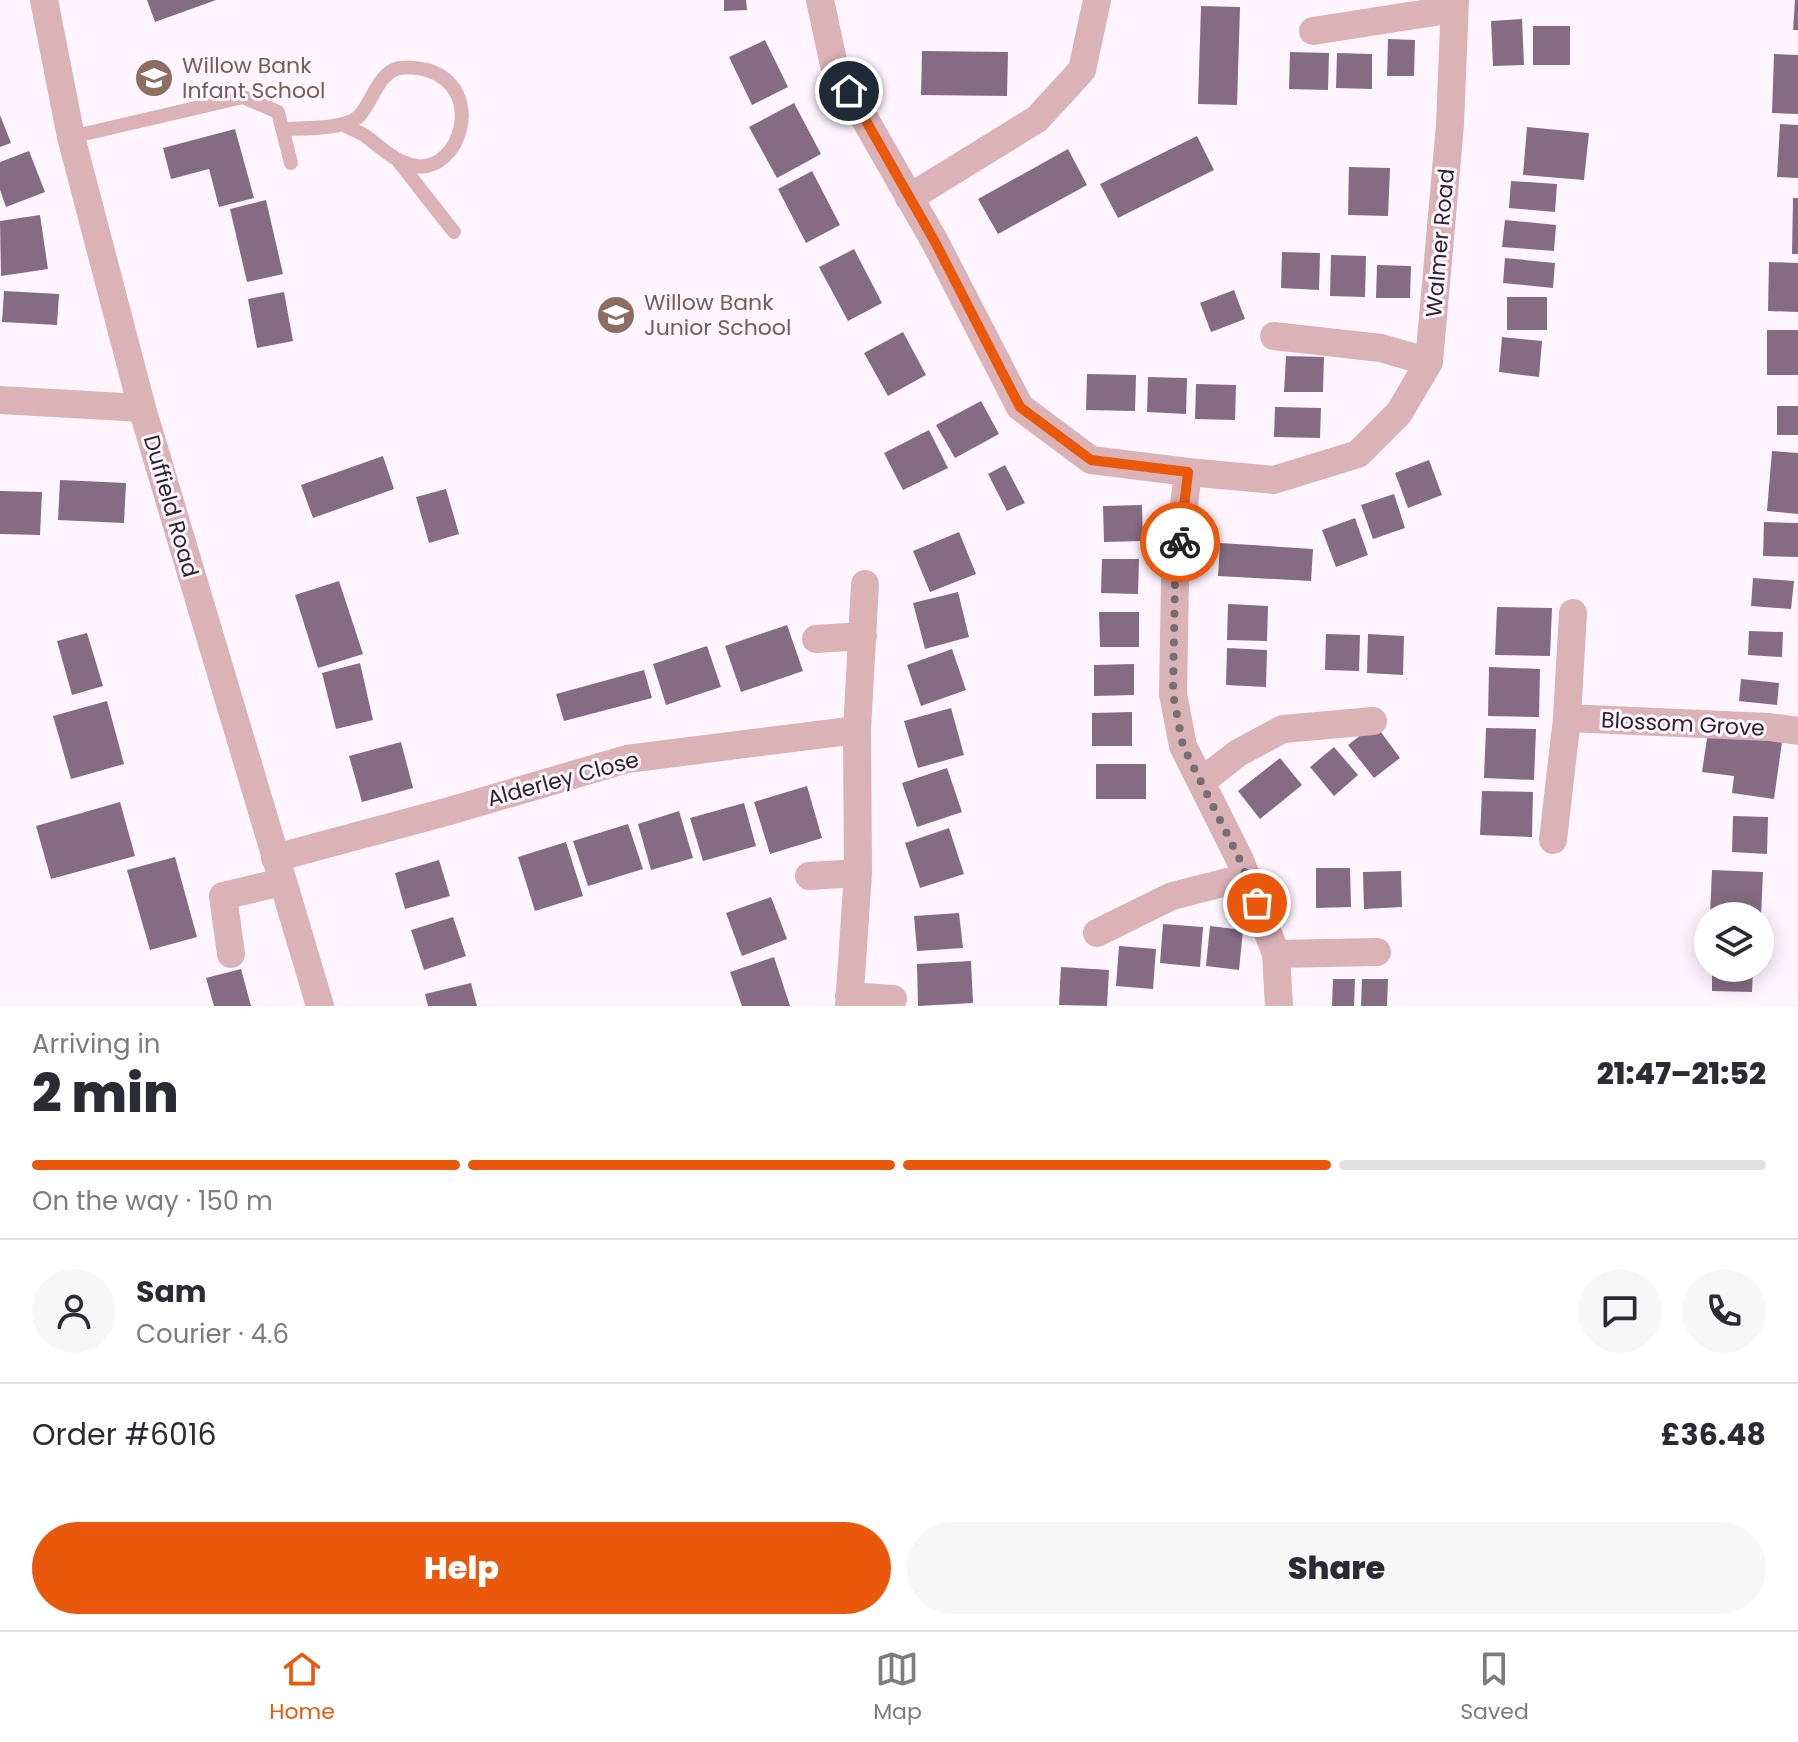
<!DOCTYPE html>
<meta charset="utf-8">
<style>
body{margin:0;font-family:Poppins,sans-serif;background:#f7f7f7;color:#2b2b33;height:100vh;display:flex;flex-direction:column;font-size:30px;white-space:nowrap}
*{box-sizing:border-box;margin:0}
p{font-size:26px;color:#7c7c81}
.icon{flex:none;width:44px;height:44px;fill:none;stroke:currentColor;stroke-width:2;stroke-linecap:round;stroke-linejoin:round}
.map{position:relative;height:1006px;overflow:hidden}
.drawer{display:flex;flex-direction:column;background:#fff;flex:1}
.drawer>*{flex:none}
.tools{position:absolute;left:1694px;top:902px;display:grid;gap:16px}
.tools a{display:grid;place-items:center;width:80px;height:80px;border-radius:50%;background:#fff;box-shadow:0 4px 20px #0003;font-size:40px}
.pin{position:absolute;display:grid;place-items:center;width:68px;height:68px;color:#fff;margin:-34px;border:4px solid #fff;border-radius:50%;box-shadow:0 2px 8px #0007}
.courier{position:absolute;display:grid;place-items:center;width:80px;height:80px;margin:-40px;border:6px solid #ea580c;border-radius:50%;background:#fff;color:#222;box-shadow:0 2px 10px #0007}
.headline em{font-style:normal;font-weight:800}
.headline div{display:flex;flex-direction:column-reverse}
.headline{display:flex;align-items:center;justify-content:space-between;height:136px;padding:0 32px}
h1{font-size:52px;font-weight:800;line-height:60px}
.bar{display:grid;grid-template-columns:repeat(4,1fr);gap:12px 8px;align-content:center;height:96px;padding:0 32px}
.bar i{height:10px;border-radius:6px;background:#e1e1e2}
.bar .current{background:#ea580c}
.bar p{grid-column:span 4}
.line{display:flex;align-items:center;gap:20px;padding:0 32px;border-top:2px solid #e1e1e2}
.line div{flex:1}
.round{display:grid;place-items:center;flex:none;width:84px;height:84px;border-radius:42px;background:#f7f7f7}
.button{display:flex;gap:16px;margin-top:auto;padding:16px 32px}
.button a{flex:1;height:92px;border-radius:48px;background:#ea580c;color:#fff;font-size:32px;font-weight:800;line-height:92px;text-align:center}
.button a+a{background:#f7f7f7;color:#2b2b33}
.menu{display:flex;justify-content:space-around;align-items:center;height:112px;border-top:2px solid #e1e1e2;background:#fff;font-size:22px;color:#7c7c81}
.menu a{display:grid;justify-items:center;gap:4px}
.menu .current{color:#ea580c}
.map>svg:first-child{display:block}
</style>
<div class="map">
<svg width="1798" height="1006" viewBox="0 0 1798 1006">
<rect width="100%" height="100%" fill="#fef5fe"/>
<path fill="#856c84" d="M147,0H216L155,22Z
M724,0H746L747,10L724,11Z
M1795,0H1798V30H1793Z
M1201,6L1240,7L1237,105L1198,104Z
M1522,19L1524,65L1493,66L1491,21Z
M1533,26H1570V65H1533Z
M1388,39L1415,40L1414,76H1387Z
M765,40L788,87L752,105L729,57Z
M922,51L1008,52L1007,96L921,95Z
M1290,52L1329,53L1328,90L1289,89Z
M1337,53L1372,54V89L1336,88Z
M1774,54L1798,55V114L1772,113Z
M794,103L821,154L777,178L749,127Z
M0,115L11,143L0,147Z
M1780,124L1798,125V178L1777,177Z
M1527,127L1589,133L1584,180L1523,175Z
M235,129L254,198L219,207L209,169L171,179L163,148Z
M1197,136L1214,170L1118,218L1100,184Z
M1068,149L1087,185L998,234L978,199Z
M29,151L45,192L6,207L0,190V162Z
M1349,167L1390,168L1388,216L1348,215Z
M812,171L840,225L806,243L778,189Z
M1511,181L1557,184L1555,212L1509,208Z
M1793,198H1798V254H1792Z
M266,200L283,274L247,282L230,209Z
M40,215L48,269L1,276L0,221Z
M1505,220L1556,225L1554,251L1502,247Z
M854,249L882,303L848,321L819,267Z
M1282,252L1320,253L1319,290L1281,288Z
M1331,255L1366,256L1365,297L1330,296Z
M1505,258L1555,263L1553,288L1503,283Z
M1769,262L1798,263V312L1768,311Z
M1377,265L1411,266L1410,298H1376Z
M1234,290L1245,319L1211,332L1200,303Z
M4,291L59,294L57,325L2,322Z
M284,292L293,341L257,348L248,299Z
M1507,297H1547V330H1507Z
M1767,330H1798V375H1767Z
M903,332L926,375L888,396L864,353Z
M1502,337L1542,341L1539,377L1499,372Z
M1286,356L1324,357L1323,392H1284Z
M1087,374L1136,375L1135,411L1086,410Z
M1148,377L1187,378L1186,414L1147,412Z
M1196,384L1236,385L1235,420L1195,419Z
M981,401L999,434L955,458L936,425Z
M1777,406H1798V435H1777Z
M1275,407L1321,408L1320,438L1274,437Z
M929,430L948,468L903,490L884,453Z
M1772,451L1798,453V514L1767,511Z
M383,456L394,489L313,518L301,485Z
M1429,460L1442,495L1408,508L1395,473Z
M1005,465L1025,503L1007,511L988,474Z
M60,480L126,483L124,523L58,520Z
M446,489L459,534L429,543L416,497Z
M0,491L42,492L40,535L0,534Z
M1394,494L1405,528L1373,539L1361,505Z
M1142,505L1143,541L1104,542L1103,506Z
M1355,518L1368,555L1336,567L1322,530Z
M1764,522L1798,523V557L1763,556Z
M959,532L976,574L930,592L913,551Z
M1220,543L1313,549L1311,581L1218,576Z
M1102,559H1139L1138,594L1101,593Z
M1753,578L1794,581L1791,609L1751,606Z
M339,581L363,654L318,668L295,595Z
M958,592L969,637L925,649L913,603Z
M1228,604L1268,606L1267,641L1227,640Z
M1497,607L1552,608L1550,656L1495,655Z
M1099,612H1139V647H1100Z
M787,625L803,671L741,692L725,646Z
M1749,631L1783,632L1782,657L1748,655Z
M87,633L103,686L72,695L57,641Z
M1326,634L1360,635L1359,671L1325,670Z
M1368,634L1404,636L1403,675L1367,673Z
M707,646L721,687L666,705L653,664Z
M1227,648L1267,650L1266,687L1226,685Z
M952,649L966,690L921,706L907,665Z
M360,663L373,720L336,729L322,673Z
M1134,664V695L1094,696V665Z
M1489,667L1540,669L1539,717L1488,716Z
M644,670L652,698L564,721L556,694Z
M1741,679L1779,683L1777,705L1739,701Z
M107,701L124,764L71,779L53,716Z
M951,708L964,755L918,768L904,721Z
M1132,712V746H1092V713Z
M1375,724L1400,758L1374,778L1348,745Z
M1486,728L1536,729L1534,780L1484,778Z
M1708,732L1782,742L1774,799L1732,793L1734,776L1702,772Z
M401,742L413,788L362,802L349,756Z
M1334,747L1358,775L1334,796L1310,767Z
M1280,758L1302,785L1260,819L1238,791Z
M1096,764H1146V799H1096Z
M947,768L962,812L917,827L902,783Z
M807,786L822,838L770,854L754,802Z
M1482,791L1533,792L1532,837L1480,835Z
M120,802L135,856L51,879L36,826Z
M744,803L756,846L703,861L690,818Z
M679,811L693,858L651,870L638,824Z
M1733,816L1768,817L1767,854L1732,852Z
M628,824L643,869L588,886L573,841Z
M949,828L964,874L920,888L905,843Z
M566,842L583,896L535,911L518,857Z
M175,857L197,937L150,950L127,870Z
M439,860L450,896L405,909L395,873Z
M1316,868H1350L1351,907L1316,908Z
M1712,870L1763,872L1761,916H1710Z
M1401,871L1402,907L1364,909L1363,872Z
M771,897L787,939L742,956L726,913Z
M959,913L963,948L917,951L914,916Z
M453,917L466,956L424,970L411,930Z
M1163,924L1203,927L1200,967L1160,963Z
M1210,926L1243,930L1239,970L1206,966Z
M1119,946L1156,949L1153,989L1116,986Z
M774,957L790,1006H742L730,972Z
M971,961L973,1003L918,1006L917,964Z
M1061,967L1109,970L1107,1006L1059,1005Z
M1712,968H1753L1752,992L1712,991Z
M241,969L251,1006H214L206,978Z
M1333,979H1355L1354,1006H1332Z
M1362,979H1388L1387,1006H1361Z
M471,983L477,1006H428L425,994Z"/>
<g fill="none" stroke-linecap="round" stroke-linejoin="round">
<path stroke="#dbb2b6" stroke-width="14" d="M282,129C301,128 346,130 359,116C371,104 378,75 396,69C404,66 419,68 427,70C487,88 460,173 416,166C394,162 381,147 364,135C357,131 349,128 342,124
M71,137L243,97L278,112L291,163
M399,162L454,232"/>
<path stroke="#dbb2b6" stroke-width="28" d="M44,0L71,137L142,408L320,1006
M820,0L834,65L935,242L1020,407L1091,460L1188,472L1274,480L1358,454L1399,413L1429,362L1450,125L1455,0
M1313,31L1454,9
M909,198L1037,119L1082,70L1097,0
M1274,336L1381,348L1429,362
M0,400L142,408
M1188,472L1175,581L1173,694L1183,746L1240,860L1276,954L1279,1006
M1573,613L1567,718L1769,727L1798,731
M816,639L863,636
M857,730L865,584
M1201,782L1238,753L1283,729L1373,721
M1553,840L1567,718
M275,858L446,812L627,759L857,730L858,873L849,1006
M809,876L858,873
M1097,933L1172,896L1247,877
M231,954L223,896L282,882
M1276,954L1377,952
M849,996L893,999"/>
</g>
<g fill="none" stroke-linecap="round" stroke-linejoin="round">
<path stroke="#766e76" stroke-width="8" stroke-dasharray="0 14.4" d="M1180,542L1175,581L1173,694L1183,746L1240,860L1257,903"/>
<path stroke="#ea580c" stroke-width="10" d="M849,91L935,242L1020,407L1091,460L1188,472L1180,542"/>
</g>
<defs>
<symbol id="school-disc" viewBox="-11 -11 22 22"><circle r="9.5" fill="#8d6e63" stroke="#fef5fe"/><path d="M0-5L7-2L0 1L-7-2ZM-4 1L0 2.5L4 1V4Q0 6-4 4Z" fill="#fff"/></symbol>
</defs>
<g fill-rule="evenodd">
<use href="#school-disc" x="132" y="56" width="44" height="44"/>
<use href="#school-disc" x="594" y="293" width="44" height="44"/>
</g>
<g text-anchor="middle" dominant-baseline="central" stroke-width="6" stroke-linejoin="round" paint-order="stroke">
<g font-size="22" fill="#785e54" stroke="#fef5fe" text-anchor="start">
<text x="182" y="65">Willow Bank<tspan x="182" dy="25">Infant School</tspan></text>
<text x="644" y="302">Willow Bank<tspan x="644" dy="25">Junior School</tspan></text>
</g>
<g font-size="22" fill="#2d252d" stroke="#fef5fe">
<text transform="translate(1440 243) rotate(-85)">Walmer Road</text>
<text transform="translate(171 506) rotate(74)">Duffield Road</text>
<text transform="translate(1683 724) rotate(3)">Blossom Grove</text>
<text transform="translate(563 779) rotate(-15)">Alderley Close</text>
</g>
</g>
</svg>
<div class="tools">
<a><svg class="icon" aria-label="layers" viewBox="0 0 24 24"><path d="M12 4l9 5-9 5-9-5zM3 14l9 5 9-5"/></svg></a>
</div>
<div class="pin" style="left:1257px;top:903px;background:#ea580c"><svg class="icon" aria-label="bag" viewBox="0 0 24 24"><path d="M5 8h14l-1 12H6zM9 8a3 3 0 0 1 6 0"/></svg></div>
<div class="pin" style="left:849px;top:91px;background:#1f2937"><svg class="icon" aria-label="home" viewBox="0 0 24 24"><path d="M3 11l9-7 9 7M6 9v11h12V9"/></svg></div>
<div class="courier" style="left:1180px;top:542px"><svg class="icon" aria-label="bike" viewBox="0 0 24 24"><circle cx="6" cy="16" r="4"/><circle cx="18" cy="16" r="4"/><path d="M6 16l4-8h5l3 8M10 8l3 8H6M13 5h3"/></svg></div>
</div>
<section class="drawer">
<div class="headline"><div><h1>2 min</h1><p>Arriving in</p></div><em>21:47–21:52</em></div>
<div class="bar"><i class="current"></i><i class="current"></i><i class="current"></i><i></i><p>On the way · 150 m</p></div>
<div class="line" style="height:144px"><a class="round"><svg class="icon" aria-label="person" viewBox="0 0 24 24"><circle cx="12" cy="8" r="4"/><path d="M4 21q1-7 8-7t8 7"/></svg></a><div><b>Sam</b><p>Courier · 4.6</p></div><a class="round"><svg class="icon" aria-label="chat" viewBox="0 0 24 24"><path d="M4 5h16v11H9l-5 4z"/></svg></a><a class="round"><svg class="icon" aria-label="phone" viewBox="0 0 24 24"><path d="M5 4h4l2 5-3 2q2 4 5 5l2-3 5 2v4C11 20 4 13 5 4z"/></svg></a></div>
<div class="line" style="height:104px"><div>Order #6016</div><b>£36.48</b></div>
<div class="button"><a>Help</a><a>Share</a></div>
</section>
<nav class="menu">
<a class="current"><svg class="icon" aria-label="home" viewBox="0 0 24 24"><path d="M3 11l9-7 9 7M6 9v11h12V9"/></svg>Home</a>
<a><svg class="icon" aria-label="map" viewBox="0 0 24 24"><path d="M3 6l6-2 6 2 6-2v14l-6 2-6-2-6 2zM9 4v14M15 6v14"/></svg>Map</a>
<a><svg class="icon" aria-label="saved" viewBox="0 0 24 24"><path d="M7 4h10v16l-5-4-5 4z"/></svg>Saved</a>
</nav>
